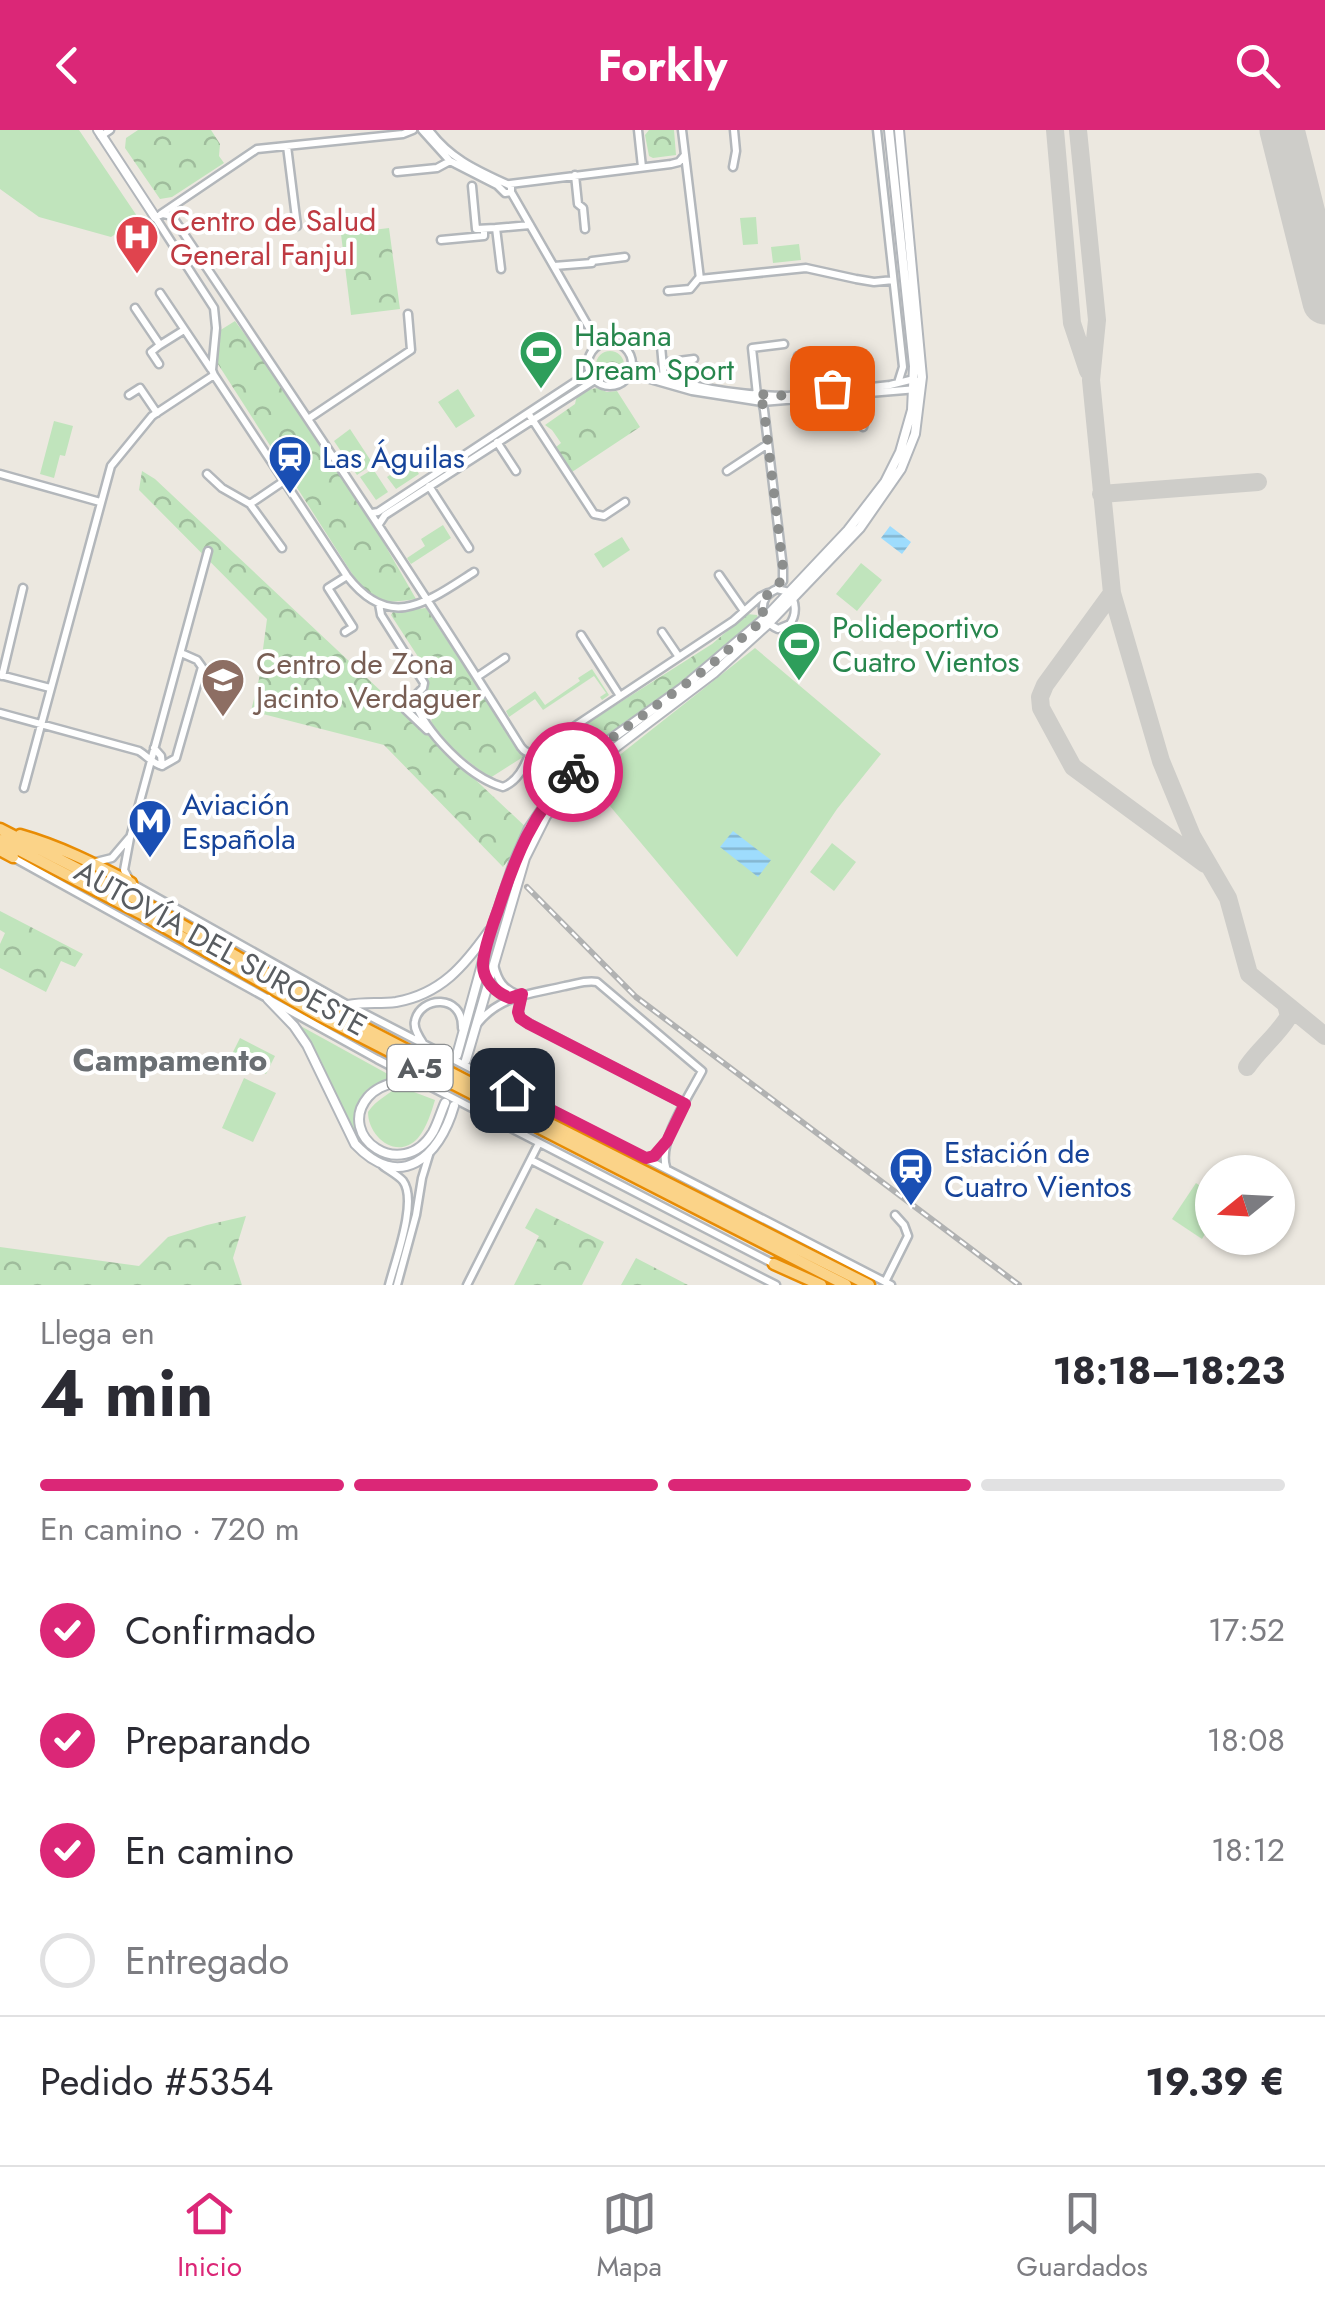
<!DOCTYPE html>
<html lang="es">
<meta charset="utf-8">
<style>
body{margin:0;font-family:Jost,sans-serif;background:#f2f2f3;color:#2b2b33;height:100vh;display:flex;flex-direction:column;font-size:38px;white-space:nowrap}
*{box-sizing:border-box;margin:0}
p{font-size:32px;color:#7c7c81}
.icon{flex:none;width:55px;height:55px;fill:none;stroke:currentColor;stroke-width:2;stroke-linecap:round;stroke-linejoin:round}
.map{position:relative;height:1155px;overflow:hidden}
.side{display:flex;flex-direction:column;background:#fff;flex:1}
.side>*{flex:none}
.needle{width:65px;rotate:252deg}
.controls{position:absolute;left:1195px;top:1025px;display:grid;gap:20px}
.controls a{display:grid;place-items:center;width:100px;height:100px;border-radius:50%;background:#fff;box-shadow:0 2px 8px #0004;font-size:50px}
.pin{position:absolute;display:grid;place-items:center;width:85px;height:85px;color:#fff;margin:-42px;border-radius:20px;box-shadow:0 5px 15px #0006}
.courier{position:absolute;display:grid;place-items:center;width:100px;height:100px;margin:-50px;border:8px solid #db2777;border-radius:50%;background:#fff;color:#222;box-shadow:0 2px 12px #0007}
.head em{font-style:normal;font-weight:700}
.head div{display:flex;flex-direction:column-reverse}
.head{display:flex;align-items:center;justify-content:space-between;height:170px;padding:0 40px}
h1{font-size:65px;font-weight:700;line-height:75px}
.bar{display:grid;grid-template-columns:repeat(4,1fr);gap:15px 10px;align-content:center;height:120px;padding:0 40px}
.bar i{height:12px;border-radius:8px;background:#e1e1e2}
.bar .current{background:#db2777}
.bar p{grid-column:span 4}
.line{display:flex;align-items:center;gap:25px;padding:0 40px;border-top:2px solid #e1e1e2}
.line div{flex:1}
ol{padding:0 40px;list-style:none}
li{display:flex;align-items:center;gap:30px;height:110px}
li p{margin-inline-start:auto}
li .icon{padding:10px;border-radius:50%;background:#db2777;color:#fff;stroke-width:4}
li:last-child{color:#7c7c81}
li i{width:55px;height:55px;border:5px solid #e1e1e2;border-radius:50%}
header{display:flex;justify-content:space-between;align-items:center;height:130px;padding:0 40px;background:#db2777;color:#fff;font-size:45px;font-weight:700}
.menu{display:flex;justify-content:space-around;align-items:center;height:140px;border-top:2px solid #e1e1e2;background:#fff;font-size:28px;color:#7c7c81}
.menu a{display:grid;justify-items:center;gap:5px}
.menu .current{color:#db2777}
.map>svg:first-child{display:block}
</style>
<header><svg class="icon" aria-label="back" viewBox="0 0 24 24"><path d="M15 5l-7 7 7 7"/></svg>Forkly<svg class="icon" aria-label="search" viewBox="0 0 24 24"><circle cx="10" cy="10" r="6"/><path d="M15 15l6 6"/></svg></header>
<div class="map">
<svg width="1325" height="1155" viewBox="0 0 1325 1155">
<defs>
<pattern id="forest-crowns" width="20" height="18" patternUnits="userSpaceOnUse" patternTransform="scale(2.5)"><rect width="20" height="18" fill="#c0e4bc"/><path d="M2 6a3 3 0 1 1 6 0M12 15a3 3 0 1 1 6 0" fill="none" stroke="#9fbc9c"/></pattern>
<pattern id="water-rules" width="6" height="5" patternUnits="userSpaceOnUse" patternTransform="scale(2.5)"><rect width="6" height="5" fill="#9edcfd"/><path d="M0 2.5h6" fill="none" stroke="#84b6d0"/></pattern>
</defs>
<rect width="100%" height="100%" fill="#ece8e0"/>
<path fill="#c0e4bc" d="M0,0H79L139,89L111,107L39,87L0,59Z
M756,87L758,114L743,115L740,88Z
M799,114L801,130L773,133L771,117Z
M458,259L475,286L456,298L438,272Z
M54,291L73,296L65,326L60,325L54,348L40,344Z
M350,299L373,334L357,345L334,311Z
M411,331L419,344L396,359L387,347Z
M373,339L388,362L376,370L360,347Z
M443,395L451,408L411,434L407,428L425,416L421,409Z
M622,407L630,420L603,438L594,424Z
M861,433L882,450L857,481L836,464Z
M755,518L881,624L837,679L737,827L588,650Z
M592,539L609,565L602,570L600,567L606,563L594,546L543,580L535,569L509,587L506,581L535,561L545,575L580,551L578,548Z
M832,713L856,732L834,761L810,742Z
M297,894L395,948C362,955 351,971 358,1004H353L322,933Z
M240,908L275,926L266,944L231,926Z
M244,948L276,963L253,1012L222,998Z
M398,956L435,970C431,983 427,997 418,1008C397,1031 368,1007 368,982C377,969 387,966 398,956Z
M1196,1053L1212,1064V1092L1202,1109L1172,1089Z"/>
<path fill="url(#forest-crowns)" d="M138,0H211L220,14L219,26L224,33L172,67L160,69L125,18L126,8Z
M649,0H674L676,25L653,28L649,26L645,5Z
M389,98L400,179L351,185L341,104Z
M235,191L263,229L366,382L416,469C388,473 379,475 358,453L216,231L219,201Z
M596 235a14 14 0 1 1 28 0a14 14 0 1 1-28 0Z
M597,258L607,262L617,261L640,297L572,342L556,317L561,313L552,300L545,295L575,274L577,265L587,260Z
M142,341L155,349L530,701L503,737L384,615L251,581L259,549L267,489L139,360Z
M426,478L523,627L490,648L443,612L431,591L434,585L422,565L428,556L423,544L426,539L391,485L393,482Z
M747,484L757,485L759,490L707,535L569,634L550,654L534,643L531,629L712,514Z
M0,781L83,824L75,837L61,831L46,862L0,838V814L5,803L0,800Z
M536,1078L604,1112L582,1155H514L539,1106L525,1098Z
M246,1086L233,1128L242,1155H0V1117L139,1136L168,1107L207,1095Z
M636,1128L688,1155H621Z"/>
<path fill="url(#water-rules)" d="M890,396L911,412L902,424L881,408Z
M733,701L771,730L758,747L720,717Z"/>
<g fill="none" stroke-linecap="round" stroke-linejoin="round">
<path stroke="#cecdc9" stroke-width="18" d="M1055,0L1072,193L1088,241
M1078,0L1097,190L1091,250L1112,463L1161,631L1192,706L1228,768L1249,844L1325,906
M1101,364L1258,352
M1112,463L1045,555L1040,567L1041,578L1073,637L1205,734
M1247,937C1259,919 1278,905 1289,886L1286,875"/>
<path stroke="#cecdc9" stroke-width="45" d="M1282,0L1325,172"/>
<path stroke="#c7c5c0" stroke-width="8" stroke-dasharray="8 4" stroke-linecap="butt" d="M445,973L457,925"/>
<defs>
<path id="street" d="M422,0L450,31L497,55L505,63L511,62
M429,0C451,30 479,41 511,56V62L599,215
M638,0L642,37
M682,0L700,149L806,138L856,149L874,152L893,150
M877,0L903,237L898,253
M101,6L110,0
M287,16L297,96
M733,37L736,21L734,0
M397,42L437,38L450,31
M575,45L578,74L583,78L585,99
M510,54L671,34L679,32L684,26
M472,56L476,99L496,98L501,139
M161,84L257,19L403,4L413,0
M496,98L530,95
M441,110L484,106V99
M554,136L592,133V131L625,127
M668,161L690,159L699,148
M160,163L211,239
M135,178L160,215L184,200
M660,205L664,249
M588 234a22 22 0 1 1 44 0a22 22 0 1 1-44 0Z
M798,226L828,223L833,261
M663,233L694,229
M159,234L151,222L160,215
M632,235C681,257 735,265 788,266L890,255L910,250L917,251
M629,245L643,247L692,261L762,272L917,259
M849,261L851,270L865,290L863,297
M129,265L140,258L157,283
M799,270L814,295
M530,286L594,384L604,386L625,372
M308,289L411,220L408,184
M497,312L516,341
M727,341L768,314
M0,344L100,372
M207,344L222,358L250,374L282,418
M429,356L469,418
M250,374L284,351
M372,383L378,382L590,242
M379,394L385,385L595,250
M208,421L130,708L124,740L131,753L348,875L891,1155
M474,442C427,472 390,502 347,446L214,245L212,240L216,198L214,178L155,87L163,84L172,86C290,262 409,438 521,617C526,624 532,624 539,620L733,491L760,467L768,463
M719,445L744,481
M777,459L783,451V438L764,280L762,272L757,265L752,218L784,214
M777,459L789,462C796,472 797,484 790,494L778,499C759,491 757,467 777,459Z
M379,474L381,485L424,553L423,558L413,568C425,602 468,647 503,657C518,651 524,637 530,623
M345,502L353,497L328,458L347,446
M662,502L679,527
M581,505L620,566
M0,545L50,558
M2,546L23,458
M477,547L505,528
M413,568L405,572V579L427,600
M0,583L139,621C147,626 152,633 162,636L176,628L202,537L197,530L181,523
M154,618L161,626L162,636
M24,658L111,336L152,286L214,245
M14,728L377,929L774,1134
M96,732L112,728L129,708
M483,835C487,852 494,863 510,868
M494,835C498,851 503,859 519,865
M522,866C520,875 515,884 524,891L685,974
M478,893C501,865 532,864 565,856C577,854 585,850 597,852L702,941C689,966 658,1011 666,1037
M423,913C419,907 413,898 415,891C420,866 463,863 462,898
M531,1030L776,1155
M383,1036C388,1040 398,1045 403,1051C418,1071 395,1131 389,1155
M885,1152L908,1106L904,1095L895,1085
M397,1155L416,1085L422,1048L429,1025
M467,1155L539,1013"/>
<path id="secondary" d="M98,0L155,87
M268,869L294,896L307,915L355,1014C400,1062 439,1028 454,976
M348,875C364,872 380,874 396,872C441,864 464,836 489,801
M457,925L492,798L514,732L529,698L550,667L597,619L681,559L764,489L848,400L885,352L900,322L912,280L914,236L889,0
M466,930L525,728L546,686L572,654L595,633L714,543L768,494L860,398L901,339L915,304L922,247L899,0
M426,955C416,954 405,951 395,953C385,954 374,960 368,967C335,1006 402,1054 433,1002C438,993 441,982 445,973"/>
<path id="highway" d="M0,699L144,773L322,876L505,971L869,1155
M20,705C59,716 95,734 131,753
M0,710L140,783L319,885L846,1155
M0,720L13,727
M774,1134L821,1155"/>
</defs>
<use href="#street" stroke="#b3b7bb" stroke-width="11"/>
<use href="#secondary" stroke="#b2b6bb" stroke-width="12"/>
<use href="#highway" stroke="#e88c04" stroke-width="15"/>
<use href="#street" stroke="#fff" stroke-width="6"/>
<use href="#secondary" stroke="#fff" stroke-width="8"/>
<use href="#highway" stroke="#fbd388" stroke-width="10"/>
<defs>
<path id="rail" d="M527,757L636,867L1019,1155"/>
</defs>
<use href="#rail" stroke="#b1b2b2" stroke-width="6"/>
<use href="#rail" stroke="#fff" stroke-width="2.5" stroke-dasharray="8" stroke-linecap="butt"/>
</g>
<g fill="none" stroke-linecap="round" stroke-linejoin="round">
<path stroke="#8c8e8d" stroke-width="10" stroke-dasharray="0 18" d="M573,642L597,619L706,539L764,489C757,454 782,469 783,438L764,280L762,272L757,264L788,266L833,261L832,258"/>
<path stroke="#db2777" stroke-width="12" d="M512,960L646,1028L654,1026L667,1011L685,974L529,894L520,888L518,882L522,864L510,868C496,863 482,850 483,833C484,820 493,793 498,780C515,728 533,681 573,642"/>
</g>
<defs>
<symbol id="hospital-pin" viewBox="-11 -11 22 30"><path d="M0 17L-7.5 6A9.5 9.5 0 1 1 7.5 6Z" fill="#e0444e" stroke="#fff"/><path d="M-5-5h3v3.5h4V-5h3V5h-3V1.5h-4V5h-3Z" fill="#fff"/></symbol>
<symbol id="stadium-pin" viewBox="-11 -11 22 30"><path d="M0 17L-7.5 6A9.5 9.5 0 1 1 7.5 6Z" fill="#2e9e5b" stroke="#fff"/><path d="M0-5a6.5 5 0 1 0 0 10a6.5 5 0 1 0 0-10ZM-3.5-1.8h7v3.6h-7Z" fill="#fff"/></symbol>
<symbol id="station-pin" viewBox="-11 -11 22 30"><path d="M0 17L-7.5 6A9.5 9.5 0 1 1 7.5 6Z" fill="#1a4fb4" stroke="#fff"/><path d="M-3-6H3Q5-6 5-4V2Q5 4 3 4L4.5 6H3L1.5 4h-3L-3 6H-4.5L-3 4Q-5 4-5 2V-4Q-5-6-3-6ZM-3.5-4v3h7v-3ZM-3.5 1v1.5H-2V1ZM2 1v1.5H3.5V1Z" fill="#fff"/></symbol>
<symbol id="university-pin" viewBox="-11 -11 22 30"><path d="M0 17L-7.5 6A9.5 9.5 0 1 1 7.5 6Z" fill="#8d6e63" stroke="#fff"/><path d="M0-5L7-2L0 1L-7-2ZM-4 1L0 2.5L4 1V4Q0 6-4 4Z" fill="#fff"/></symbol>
<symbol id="metro-pin" viewBox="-11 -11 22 30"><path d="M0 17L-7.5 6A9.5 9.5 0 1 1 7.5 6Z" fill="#1a4fb4" stroke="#fff"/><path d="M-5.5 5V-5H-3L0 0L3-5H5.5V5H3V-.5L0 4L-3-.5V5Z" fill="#fff"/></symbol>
</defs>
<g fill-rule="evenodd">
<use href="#hospital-pin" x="112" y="82" width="50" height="68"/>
<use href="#stadium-pin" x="516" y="197" width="50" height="68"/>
<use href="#station-pin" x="265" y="302" width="50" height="68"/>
<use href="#stadium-pin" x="774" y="489" width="50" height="68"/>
<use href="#university-pin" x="198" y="525" width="50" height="68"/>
<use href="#metro-pin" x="125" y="666" width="50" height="68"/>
<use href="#station-pin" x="886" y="1014" width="50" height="68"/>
</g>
<g text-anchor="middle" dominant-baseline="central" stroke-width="8" stroke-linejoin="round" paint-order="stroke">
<rect fill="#fff" stroke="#8b8e90" stroke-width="2.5" x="387.5" y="915" width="65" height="46" rx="8"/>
<g font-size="28" font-weight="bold" fill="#595d61">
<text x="420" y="938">A-5</text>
</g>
<g font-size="30" fill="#be3a42" stroke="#fff" text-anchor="start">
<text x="170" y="90">Centro de Salud<tspan x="170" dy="34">General Fanjul</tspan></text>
</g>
<g font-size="30" fill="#27864d" stroke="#fff" text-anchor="start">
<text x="574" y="205">Habana<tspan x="574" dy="34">Dream Sport</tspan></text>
<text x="832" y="497">Polideportivo<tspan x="832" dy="34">Cuatro Vientos</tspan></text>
</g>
<g font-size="30" fill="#164399" stroke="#fff" text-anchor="start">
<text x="322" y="327">Las Águilas</text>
<text x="182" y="674">Aviación<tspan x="182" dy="34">Española</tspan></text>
<text x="944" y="1022">Estación de<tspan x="944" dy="34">Cuatro Vientos</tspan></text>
</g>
<g font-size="30" fill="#785e54" stroke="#fff" text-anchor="start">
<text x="256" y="533">Centro de Zona<tspan x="256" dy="34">Jacinto Verdaguer</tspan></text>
</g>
<g font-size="30" fill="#595d61" stroke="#fff">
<text transform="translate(221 818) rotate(29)">AUTOVÍA DEL SUROESTE</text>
</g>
<g font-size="32" font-weight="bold" fill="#6a6f73" stroke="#fff">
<text x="170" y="930">Campamento</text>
</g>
</g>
</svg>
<div class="controls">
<a><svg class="needle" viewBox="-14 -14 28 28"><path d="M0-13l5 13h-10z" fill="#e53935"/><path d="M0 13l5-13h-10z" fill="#7c7c81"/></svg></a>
</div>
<div class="pin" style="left:832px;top:258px;background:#ea580c"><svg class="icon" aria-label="bag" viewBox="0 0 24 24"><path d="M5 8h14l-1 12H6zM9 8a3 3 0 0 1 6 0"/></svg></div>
<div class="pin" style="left:512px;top:960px;background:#1f2937"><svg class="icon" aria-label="home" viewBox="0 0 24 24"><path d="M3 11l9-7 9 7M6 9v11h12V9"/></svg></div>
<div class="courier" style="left:573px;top:642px"><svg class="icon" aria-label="bike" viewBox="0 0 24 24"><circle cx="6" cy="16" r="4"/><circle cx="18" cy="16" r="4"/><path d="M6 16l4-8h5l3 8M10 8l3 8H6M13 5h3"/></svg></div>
</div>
<section class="side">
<div class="head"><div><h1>4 min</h1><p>Llega en</p></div><em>18:18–18:23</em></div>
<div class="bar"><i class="current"></i><i class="current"></i><i class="current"></i><i></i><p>En camino · 720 m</p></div>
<ol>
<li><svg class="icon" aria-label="check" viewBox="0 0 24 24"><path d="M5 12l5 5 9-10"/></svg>Confirmado<p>17:52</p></li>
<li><svg class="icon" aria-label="check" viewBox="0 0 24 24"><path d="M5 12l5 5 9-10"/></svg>Preparando<p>18:08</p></li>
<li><svg class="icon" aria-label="check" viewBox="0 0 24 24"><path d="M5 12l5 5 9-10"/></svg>En camino<p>18:12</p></li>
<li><i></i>Entregado</li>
</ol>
<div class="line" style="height:130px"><div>Pedido #5354</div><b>19.39 €</b></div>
</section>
<nav class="menu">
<a class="current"><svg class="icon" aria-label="home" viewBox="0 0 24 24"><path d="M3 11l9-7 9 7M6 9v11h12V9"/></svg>Inicio</a>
<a><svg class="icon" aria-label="map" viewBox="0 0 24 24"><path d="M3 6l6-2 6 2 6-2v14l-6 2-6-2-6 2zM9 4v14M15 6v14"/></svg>Mapa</a>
<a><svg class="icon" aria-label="saved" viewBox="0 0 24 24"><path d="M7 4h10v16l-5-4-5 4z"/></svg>Guardados</a>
</nav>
